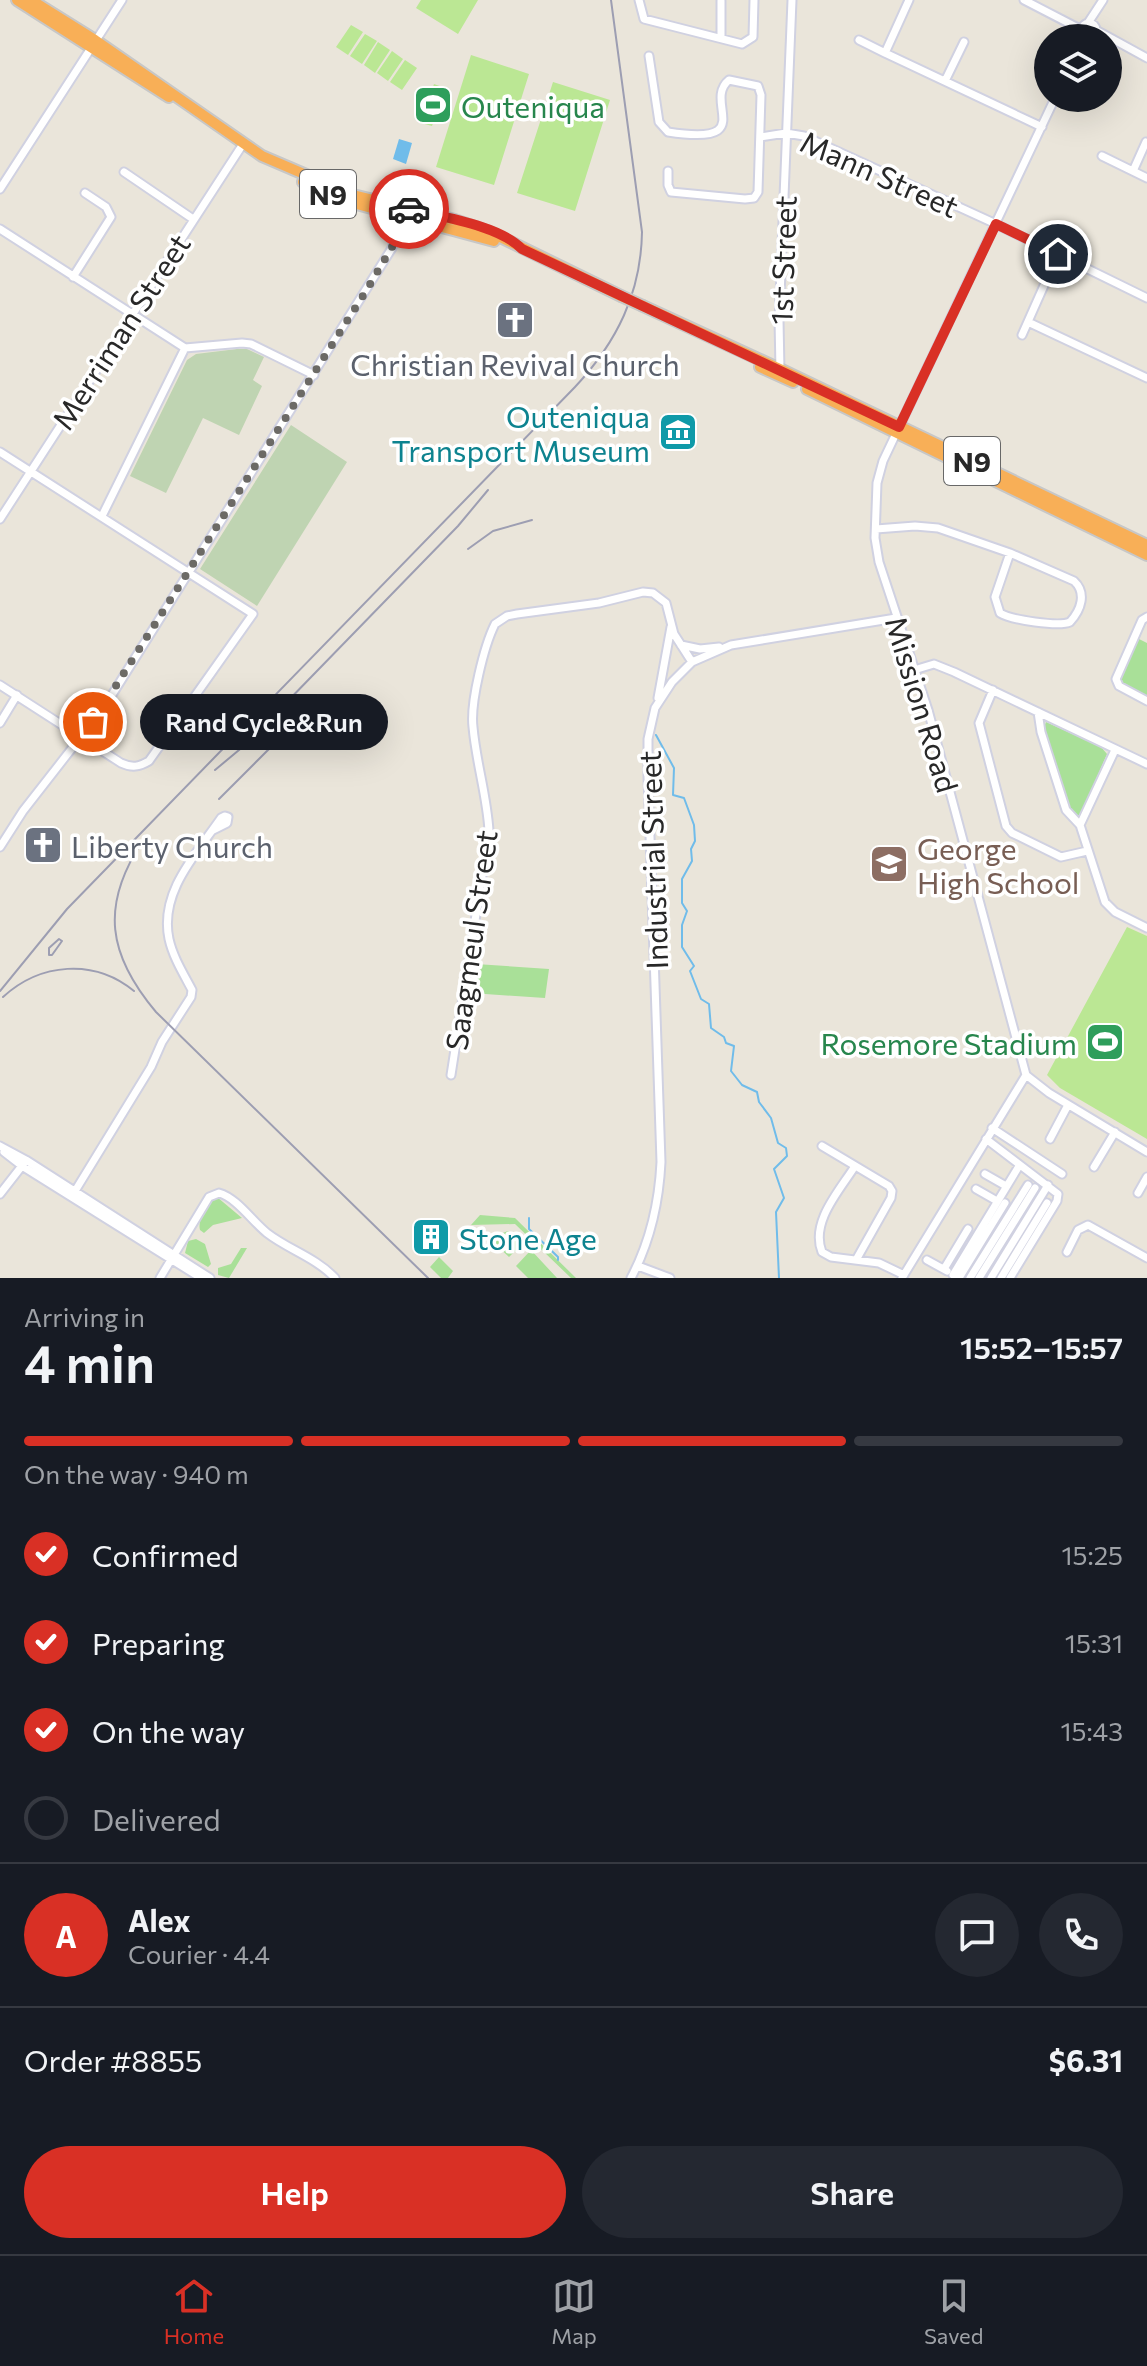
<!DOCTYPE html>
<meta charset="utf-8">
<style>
body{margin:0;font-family:Commissioner,sans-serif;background:#242831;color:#f1f3f6;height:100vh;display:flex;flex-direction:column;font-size:30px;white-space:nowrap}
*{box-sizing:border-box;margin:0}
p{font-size:26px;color:#9ea1a6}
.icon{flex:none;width:44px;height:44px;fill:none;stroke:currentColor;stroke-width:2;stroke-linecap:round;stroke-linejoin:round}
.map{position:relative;height:1278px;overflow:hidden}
.sheet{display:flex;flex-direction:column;background:#171b24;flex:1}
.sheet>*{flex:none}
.controls{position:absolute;left:1034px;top:24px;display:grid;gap:16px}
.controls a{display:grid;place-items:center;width:88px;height:88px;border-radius:50%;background:#171b24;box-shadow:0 8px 32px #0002;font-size:40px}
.pin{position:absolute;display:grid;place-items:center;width:68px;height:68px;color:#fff;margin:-34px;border:4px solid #fff;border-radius:50%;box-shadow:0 2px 8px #0007}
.courier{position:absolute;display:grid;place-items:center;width:80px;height:80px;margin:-40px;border:6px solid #d93025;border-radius:50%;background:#fff;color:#222;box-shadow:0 2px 10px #0007}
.bubble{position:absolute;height:56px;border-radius:28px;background:#171b24;box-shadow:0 8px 32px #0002;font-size:26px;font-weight:600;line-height:56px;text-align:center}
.headline em{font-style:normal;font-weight:600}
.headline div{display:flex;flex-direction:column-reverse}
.headline{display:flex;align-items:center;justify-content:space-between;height:136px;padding:0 24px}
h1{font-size:52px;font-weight:600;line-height:60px}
.bar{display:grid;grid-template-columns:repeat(4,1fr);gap:12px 8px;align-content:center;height:96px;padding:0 24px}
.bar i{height:10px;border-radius:6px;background:#363941}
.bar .current{background:#d93025}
.bar p{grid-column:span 4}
.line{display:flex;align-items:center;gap:20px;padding:0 24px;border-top:2px solid #363941}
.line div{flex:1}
.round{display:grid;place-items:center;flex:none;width:84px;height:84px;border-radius:42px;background:#242831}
ol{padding:0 24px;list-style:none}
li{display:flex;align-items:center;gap:24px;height:88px}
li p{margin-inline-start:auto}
li .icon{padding:8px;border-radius:50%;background:#d93025;color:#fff;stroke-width:4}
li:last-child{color:#9ea1a6}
li i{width:44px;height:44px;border:4px solid #363941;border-radius:50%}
.action{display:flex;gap:16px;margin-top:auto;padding:16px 24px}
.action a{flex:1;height:92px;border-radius:48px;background:#d93025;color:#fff;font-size:32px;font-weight:600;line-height:92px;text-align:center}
.action a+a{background:#242831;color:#f1f3f6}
.tab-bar{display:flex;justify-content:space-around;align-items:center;height:112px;border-top:2px solid #363941;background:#171b24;font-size:22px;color:#9ea1a6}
.tab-bar a{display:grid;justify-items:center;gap:4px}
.tab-bar .current{color:#d93025}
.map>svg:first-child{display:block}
</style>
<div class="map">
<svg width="1147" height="1278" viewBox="0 0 1147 1278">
<rect width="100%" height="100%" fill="#eae5da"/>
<path fill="#a9e098" d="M1137,638L1147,643V698L1122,686L1118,678Z
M1046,722L1101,747L1107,754L1081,814L1077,817L1069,809L1043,730Z
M476,964L549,969L545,998L471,993Z
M217,1197L242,1218L213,1225L204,1233L200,1230C197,1219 208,1203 217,1197Z
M480,1215L515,1218L576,1278H571L515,1224L471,1225Z
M508,1231L524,1242L509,1257L493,1242L500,1234Z
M196,1239L205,1244L211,1264L208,1267L185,1253L188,1241Z
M241,1248H247L229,1278L218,1275V1268L231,1264Z
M531,1250L557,1278H528L516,1266Z
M439,1257L453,1271L448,1278H441L430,1267Z"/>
<path fill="#bfd4b2" d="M237,349H247L264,357L253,380L262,386L239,435L203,418L166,493L130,476L187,360L196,354Z
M291,425L347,462L257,606L200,569Z"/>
<path fill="#bbe794" d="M421,0H478L458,34L416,8Z
M351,25L363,32L348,55L336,47Z
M365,34L377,41L362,64L350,56Z
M378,42L390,50L375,73L364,65Z
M392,51L403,59L388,81L377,73Z
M471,55L529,74L494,185L436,167Z
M405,60L417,68L402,90L390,82Z
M553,82L610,100L575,211L517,193Z
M434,84L445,88L432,126L421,123Z
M1127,927L1147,936V1139L1060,1088L1047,1075Z"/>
<path fill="#70bcea" d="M399,139L412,143L406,164L393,159Z"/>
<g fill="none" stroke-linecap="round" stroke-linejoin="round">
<path stroke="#70bcea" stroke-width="2" d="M656,735L674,768L673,795L684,798L694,825L695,841L691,849L692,861L682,879V903L687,911L682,925V947L694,966L690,971L701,999L709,1004L711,1028L724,1037L726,1043L734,1046L731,1071L742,1085L757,1092L759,1102L771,1118L778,1143L786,1148L787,1156L774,1169L784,1198L776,1212L779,1278
M529,1218V1229L558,1257V1260"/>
<defs>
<path id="minor" d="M639,0L644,19L742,44L753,37L754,0
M909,0L885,53L1042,127
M1024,0L1082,30
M721,1V38
M1088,23L1103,0
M1082 30a7 7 0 1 1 14 0a7 7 0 1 1-14 0Z
M1096,30L1147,58
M859,40L885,53
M649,56L659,122L668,132C760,146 702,102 729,80L758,86L761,95L758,192L754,198L745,199L671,192L668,185V171
M945,81L964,42
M760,137L786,133L804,136L996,224L1147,298
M1102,156L1147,178
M1133,171L1146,142
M124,172L193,219
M0,189L122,0
M0,229L185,348L242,343L251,344L314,375
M73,277L111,217L106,207L85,193
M1028,322L1147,378
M1022,335L1058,254
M780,370L779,320L792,0
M0,452L253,614L149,761C139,767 132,768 121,763L0,685
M102,516L185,348
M0,519L243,144
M876,529L915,526L938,528L1010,553L1074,581C1087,593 1081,610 1070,622C1059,627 1011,620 1000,613L995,597L1010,553
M1147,617L1142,620L1116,679L1119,686L1147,701
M681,645L700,649L719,647
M914,670L934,664L954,672L1147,764
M993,690L979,723L1006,826L1012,833L1061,857L1087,851
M658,698L671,627
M1038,712L1041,732L1066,810L1080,825
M0,723L17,695
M1115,750L1080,825L1105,902L1115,912L1147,928
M0,847L23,811L105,706L392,248L401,213
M451,1075L489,831C487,796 476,762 473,727C470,703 484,646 495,624L507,616L517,614L599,603L643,592L653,593L666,603L674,634L692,662
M1026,1075L928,710L879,562L875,538L877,483L883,461L1055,98
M1026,1075L1049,1093L1147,1152
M992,1128L1062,1174
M986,1139L1058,1194L1057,1201L1010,1278
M1050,1139L1068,1105
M0,1146L26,1160L210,1278
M822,1146L889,1186L892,1191L891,1198L856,1260
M4,1152L22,1166L201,1278
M855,1166C840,1190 810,1222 822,1252L831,1257L879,1263L904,1275
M1094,1167L1115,1132
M985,1174L1006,1186
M976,1189L997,1201
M1138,1193L1147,1177
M0,1194L25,1162
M72,1196L151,1067L162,1042L191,997L192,990C183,973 173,957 169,939C159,892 197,853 221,818L225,816L228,817L227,823L213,830
M1067,1252L1078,1230L1088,1225L1147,1258
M927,1260L947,1271
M638,1266L670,1278
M944,1269L968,1229
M953,1275L1019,1166
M160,1278L209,1197L219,1193C237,1198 252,1221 267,1233C289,1250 315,1257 335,1278
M631,1278C650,1242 659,1203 661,1162L648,777V739L655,708L672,682L692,662L731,645L896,618
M902,1278L1026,1075
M959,1278L1005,1203
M970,1278L1028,1185
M979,1278L1035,1188
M991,1278L1048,1185
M1001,1278L1047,1203"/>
<path id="highway" d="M17,0L169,97
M31,0L95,40L262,156L353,195L455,220L490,232L621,296
M303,182L353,203L494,241
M643,306L780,369L1147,545
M760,367L793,382
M807,389L1147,555"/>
</defs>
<use href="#minor" stroke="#d0d1e1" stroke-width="11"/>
<use href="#highway" stroke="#c7c7c7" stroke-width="14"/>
<use href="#minor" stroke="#fff" stroke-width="7"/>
<use href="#highway" stroke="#f8af57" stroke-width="10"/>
<path stroke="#9d9eb2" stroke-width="2" d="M468,549L493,531L532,520
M215,770L245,745L458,526L488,490
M219,799L277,741
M142,842C100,906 108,955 156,1012L428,1278
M59,939L62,941L52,955H49V948Z
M0,991L67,909L575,387C617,342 641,293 642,232L611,0
M3,997C40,963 94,958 134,991"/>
<defs>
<path id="highway-bridge" d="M621,296L643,306"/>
</defs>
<use href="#highway-bridge" stroke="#c7c7c7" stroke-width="14" stroke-linecap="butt"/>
<use href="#highway-bridge" stroke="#f8af57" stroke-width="10"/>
</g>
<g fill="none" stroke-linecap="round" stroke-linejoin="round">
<path stroke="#6c6a66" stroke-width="8" stroke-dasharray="0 14.4" d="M93,722L366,291L392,247L403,207L409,209"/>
<path stroke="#d93025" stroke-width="10" d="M409,209C441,217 499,225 522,249L899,427L996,224L1058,254"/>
</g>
<defs>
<symbol id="stadium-square" viewBox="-11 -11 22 22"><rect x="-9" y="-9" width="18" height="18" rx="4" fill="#2e9e5b" stroke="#fff"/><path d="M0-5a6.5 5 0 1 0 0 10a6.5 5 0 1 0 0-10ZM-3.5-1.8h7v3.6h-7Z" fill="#fff"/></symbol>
<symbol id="church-square" viewBox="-11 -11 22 22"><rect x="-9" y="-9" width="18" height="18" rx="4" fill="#6b7280" stroke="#fff"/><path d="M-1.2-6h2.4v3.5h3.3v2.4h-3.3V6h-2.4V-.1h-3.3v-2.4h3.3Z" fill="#fff"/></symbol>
<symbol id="museum-square" viewBox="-11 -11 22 22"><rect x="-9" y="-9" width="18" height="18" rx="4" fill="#0f9aa8" stroke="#fff"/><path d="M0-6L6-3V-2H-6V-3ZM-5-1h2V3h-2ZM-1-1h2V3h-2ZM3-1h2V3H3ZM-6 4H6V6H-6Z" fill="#fff"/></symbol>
<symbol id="school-square" viewBox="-11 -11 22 22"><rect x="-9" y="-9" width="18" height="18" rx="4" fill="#8d6e63" stroke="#fff"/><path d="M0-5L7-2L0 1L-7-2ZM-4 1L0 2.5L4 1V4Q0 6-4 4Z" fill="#fff"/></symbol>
<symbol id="building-square" viewBox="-11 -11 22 22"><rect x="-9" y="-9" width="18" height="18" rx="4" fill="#0f9aa8" stroke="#fff"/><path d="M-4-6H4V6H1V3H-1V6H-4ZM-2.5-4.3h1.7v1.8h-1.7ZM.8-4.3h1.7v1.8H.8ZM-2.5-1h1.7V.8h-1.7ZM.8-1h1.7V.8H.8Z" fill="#fff"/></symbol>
</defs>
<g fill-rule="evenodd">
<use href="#stadium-square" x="411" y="83" width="44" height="44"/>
<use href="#church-square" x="493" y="298" width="44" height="44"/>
<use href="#museum-square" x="656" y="410" width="44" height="44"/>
<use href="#church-square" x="21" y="823" width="44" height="44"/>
<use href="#school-square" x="867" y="842" width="44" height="44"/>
<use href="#stadium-square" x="1083" y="1020" width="44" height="44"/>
<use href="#building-square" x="409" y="1215" width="44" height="44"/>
</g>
<g text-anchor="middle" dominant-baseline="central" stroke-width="7" stroke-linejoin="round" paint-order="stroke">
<g fill="#fff" stroke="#686868" stroke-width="2">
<rect x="300" y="170" width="56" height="48" rx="6"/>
<rect x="944" y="437" width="56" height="48" rx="6"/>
</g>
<g font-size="28" font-weight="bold" fill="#282828">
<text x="328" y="194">N9</text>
<text x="972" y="461">N9</text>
</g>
<g font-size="30" fill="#27864d" stroke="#fff" text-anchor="start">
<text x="461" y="105">Outeniqua</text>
<text x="1077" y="1042" text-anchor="end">Rosemore Stadium</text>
</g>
<g font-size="30" fill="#282828" stroke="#fff">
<text transform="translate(880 173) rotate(24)">Mann Street</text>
<text transform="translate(782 260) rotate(-88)">1st Street</text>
<text transform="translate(120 331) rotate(-57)">Merriman Street</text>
<text transform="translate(923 704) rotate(73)">Mission Road</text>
<text transform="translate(652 860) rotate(-92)">Industrial Street</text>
<text transform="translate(470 940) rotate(-82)">Saagmeul Street</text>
</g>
<g font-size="30" fill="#5b616d" stroke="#fff">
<text x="515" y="363">Christian Revival Church</text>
<text x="71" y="845" text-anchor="start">Liberty Church</text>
</g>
<g font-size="30" fill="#0d838f" stroke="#fff" text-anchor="end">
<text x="650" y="415">Outeniqua<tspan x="650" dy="34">Transport Museum</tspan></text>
<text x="459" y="1237" text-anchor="start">Stone Age</text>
</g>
<g font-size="30" fill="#785e54" stroke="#fff" text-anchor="start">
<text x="917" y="847">George<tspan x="917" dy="34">High School</tspan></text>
</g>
</g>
</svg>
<div class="controls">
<a><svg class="icon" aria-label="layers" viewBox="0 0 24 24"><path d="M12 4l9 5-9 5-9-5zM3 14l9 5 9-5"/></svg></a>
</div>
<div class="pin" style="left:93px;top:722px;background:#ea580c"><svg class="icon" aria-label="bag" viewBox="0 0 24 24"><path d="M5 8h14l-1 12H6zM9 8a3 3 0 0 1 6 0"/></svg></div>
<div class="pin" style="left:1058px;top:254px;background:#1f2937"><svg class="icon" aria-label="home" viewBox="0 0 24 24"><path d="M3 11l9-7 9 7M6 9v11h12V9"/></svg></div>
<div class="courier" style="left:409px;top:209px"><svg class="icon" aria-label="car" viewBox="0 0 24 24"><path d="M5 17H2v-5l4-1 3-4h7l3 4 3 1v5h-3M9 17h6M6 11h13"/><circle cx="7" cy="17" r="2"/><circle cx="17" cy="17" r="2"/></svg></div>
<div class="bubble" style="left:140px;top:694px;width:248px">Rand Cycle&amp;Run</div>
</div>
<section class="sheet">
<div class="headline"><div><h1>4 min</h1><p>Arriving in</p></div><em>15:52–15:57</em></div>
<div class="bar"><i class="current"></i><i class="current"></i><i class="current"></i><i></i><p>On the way · 940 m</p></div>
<ol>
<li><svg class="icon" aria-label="check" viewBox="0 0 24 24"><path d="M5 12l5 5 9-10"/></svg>Confirmed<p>15:25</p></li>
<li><svg class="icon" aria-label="check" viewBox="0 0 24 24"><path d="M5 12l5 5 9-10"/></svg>Preparing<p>15:31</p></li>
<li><svg class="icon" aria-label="check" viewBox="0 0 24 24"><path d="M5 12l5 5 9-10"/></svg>On the way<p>15:43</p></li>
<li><i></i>Delivered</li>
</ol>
<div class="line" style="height:144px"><b class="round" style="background:#d93025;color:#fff">A</b><div><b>Alex</b><p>Courier · 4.4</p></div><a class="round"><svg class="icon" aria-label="chat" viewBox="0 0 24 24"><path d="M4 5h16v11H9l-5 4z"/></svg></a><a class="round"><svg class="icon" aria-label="phone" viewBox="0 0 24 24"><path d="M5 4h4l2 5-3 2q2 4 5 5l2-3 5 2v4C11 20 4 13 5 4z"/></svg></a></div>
<div class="line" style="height:104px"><div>Order #8855</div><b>$6.31</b></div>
<div class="action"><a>Help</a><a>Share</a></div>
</section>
<nav class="tab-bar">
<a class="current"><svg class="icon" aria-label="home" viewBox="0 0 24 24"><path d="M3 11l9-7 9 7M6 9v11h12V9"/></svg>Home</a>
<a><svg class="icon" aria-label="map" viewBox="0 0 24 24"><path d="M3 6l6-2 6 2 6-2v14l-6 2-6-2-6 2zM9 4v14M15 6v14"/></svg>Map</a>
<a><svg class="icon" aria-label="saved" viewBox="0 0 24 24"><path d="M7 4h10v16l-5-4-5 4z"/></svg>Saved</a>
</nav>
